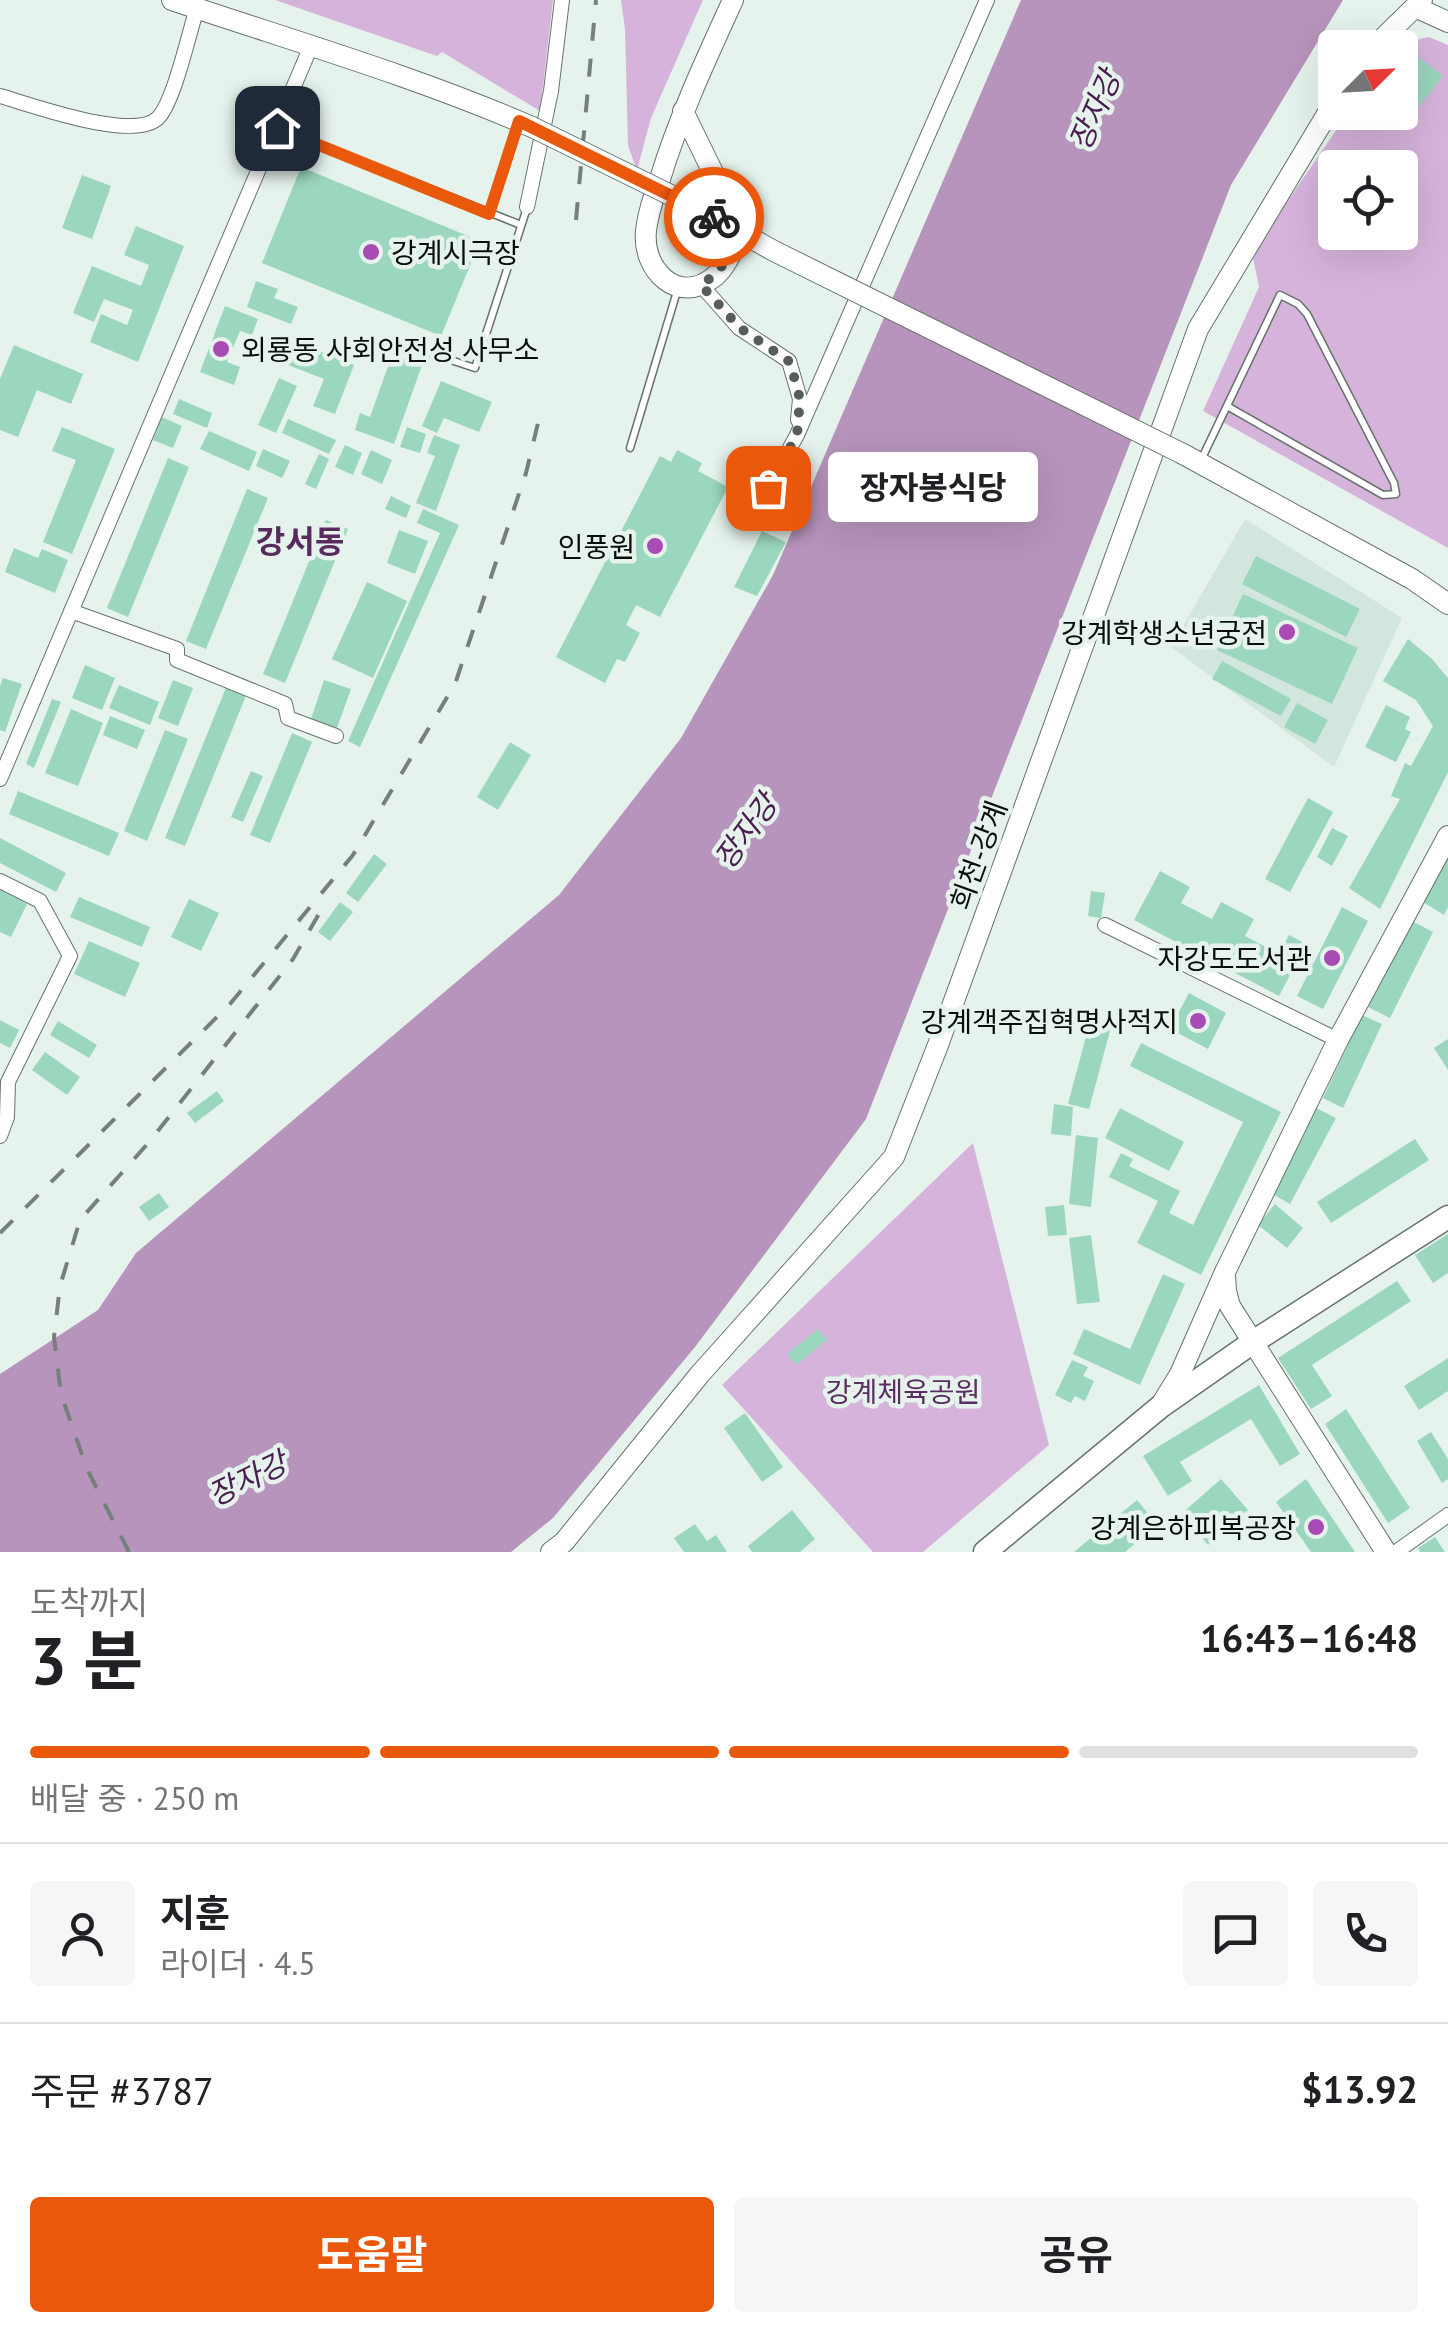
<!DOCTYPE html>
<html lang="ko">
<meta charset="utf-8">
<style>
body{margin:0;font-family:"PT Sans","Noto Sans KR",sans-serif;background:#f6f6f6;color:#202124;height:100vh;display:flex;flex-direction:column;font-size:38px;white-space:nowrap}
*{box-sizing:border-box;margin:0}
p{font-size:32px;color:#757577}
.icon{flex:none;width:55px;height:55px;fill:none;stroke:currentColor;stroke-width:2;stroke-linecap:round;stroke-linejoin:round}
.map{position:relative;height:1552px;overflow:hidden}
.panel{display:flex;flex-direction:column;background:#fff;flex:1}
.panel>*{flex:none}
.needle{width:65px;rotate:66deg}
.tools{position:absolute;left:1318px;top:30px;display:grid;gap:20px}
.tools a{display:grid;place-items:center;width:100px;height:100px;border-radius:10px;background:#fff;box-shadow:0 10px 40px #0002;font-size:50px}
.pin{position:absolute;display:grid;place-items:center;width:85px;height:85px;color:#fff;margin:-42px;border-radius:20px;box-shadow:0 5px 15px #0006}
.courier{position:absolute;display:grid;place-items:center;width:100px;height:100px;margin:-50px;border:8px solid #ea580c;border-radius:50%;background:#fff;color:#222;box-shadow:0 2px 12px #0007}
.bubble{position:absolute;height:70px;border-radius:10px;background:#fff;box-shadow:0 10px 40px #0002;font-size:32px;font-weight:700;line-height:70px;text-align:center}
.summary em{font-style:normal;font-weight:700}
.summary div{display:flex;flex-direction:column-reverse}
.summary{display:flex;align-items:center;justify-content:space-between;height:170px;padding:0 30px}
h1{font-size:65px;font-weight:700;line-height:75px}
.bar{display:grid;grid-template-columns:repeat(4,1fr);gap:15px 10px;align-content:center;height:120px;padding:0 30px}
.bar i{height:12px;border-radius:8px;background:#e0e0e0}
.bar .active{background:#ea580c}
.bar p{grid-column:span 4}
.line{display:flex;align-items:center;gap:25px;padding:0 30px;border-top:2px solid #e0e0e0}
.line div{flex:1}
.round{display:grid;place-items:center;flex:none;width:105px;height:105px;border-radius:10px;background:#f6f6f6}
.action{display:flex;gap:20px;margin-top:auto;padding:20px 30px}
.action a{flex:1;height:115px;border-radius:10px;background:#ea580c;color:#fff;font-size:40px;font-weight:700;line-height:115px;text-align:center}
.action a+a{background:#f6f6f6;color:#202124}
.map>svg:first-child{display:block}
</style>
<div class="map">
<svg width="1448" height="1552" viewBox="0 0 1448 1552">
<rect width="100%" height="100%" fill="#e6f3ed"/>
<path fill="#d2e6dd" d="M1245,519L1402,618L1334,767L1171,647Z"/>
<path fill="#d6b3db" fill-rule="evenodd" d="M275,0H553L540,111L442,52L437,56Z
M621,0H703L651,118L637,170L628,146L625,29Z
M1429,37L1448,45V548L1203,411L1259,287L1252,253L1348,113L1400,112V48L1393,47L1395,44ZM1335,168H1400V232H1335Z
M973,1143L1049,1445L923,1552H873L722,1385Z"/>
<path fill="#b794bb" d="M1021,0H1343L1231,185L866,1119L695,1347L553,1518L511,1552H0V1374L98,1310L136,1253L559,895L681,738L773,575Z"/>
<path fill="#9bd6be" d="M1420,58L1443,76L1418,108L1400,94V84Z
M301,167L480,241L441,336L262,263Z
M82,175L111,186L92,239L62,228Z
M136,226L184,246L138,362L90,342L101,314L127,325L133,310L104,299L94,322L73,313L92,266L141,286L149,265L124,255Z
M256,281L278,289L274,298L298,307L291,324L247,307Z
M225,306L258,319L252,335L240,331L227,362L240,367L234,385L200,372Z
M292,340L354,365L335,414L313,406L324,379L283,363Z
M14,345L83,374L71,404L37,390L18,437L0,430V379Z
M392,355L422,365L394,444L355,430L360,413L370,417Z
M279,378L297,386L276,433L258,425Z
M441,381L492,402L479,432L444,418L437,433L422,426Z
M179,399L212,413L207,428L173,414Z
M162,417L182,426L173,448L153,440Z
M288,419L336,440L329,454L282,433Z
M62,427L115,449L72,554L43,542L76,460L52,451Z
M407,427L426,434L420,453L400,447Z
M209,431L257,452L249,471L200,449Z
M434,435L460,445L436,511L416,503L435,456L427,453Z
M345,445L362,453L353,475L335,467Z
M263,449L290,461L282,478L256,466Z
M371,450L392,460L382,484L361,474Z
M677,450L702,463L698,471L728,487L660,617L636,605L626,625L640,633L625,662L617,659L605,683L556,657L660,456L671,462Z
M319,454L329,459L316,489L305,484Z
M168,458L189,467L128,617L107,608Z
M247,489L268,498L206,649L186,641Z
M391,496L411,506L406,518L385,509Z
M423,509L459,525L360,747L348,741L440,533L417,523Z
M326,520L348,529L285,683L263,674Z
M399,530L428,541L415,574L387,563Z
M762,531L786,542L757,596L734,587Z
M14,548L38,558L42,549L68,560L55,593L5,572Z
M1256,556L1360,609L1346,637L1242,584Z
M367,582L407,601L373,678L332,659Z
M1243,594L1358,648L1332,704L1217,650Z
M1408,639L1432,659L1448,678V772L1380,909L1349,888L1400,799L1391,796L1405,763L1411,766L1433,726L1416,700L1383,681Z
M1222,661L1291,699L1281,716L1212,679Z
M85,665L115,678L102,710L72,698Z
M3,678L22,684L5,732L0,730V686Z
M173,680L193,688L178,726L158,718Z
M324,680L351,689L337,728L311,719Z
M119,685L159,702L150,725L109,708Z
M227,685L247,693L185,846L165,838Z
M52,699L61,702L34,768L26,764Z
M1297,703L1328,720L1315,744L1284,727Z
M1386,705L1410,717L1405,729L1411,732L1396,762L1365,747Z
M71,709L103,723L78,786L45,773Z
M110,716L145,730L137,749L103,735Z
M165,730L188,739L147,841L124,831Z
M292,733L312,742L270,843L250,835Z
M510,742L531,755L498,810L477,797Z
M251,771L263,776L243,822L231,817Z
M18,791L119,833L109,856L9,814Z
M1308,798L1333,812L1290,892L1265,879Z
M1332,828L1348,836L1332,866L1317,857Z
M0,838L66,873L56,892L0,863Z
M374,854L387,864L358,902L346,893Z
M1448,855V907L1444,915L1423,902Z
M1160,871L1190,887L1181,903L1212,919L1221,902L1254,919L1245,936L1279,954L1289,935L1306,944L1279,996L1134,920Z
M0,890L27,904L11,937L0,932Z
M1091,891L1105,893L1101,918L1088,916Z
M79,897L150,927L142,947L70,917Z
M189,899L219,913L201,951L171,937Z
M340,902L353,912L330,941L318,932Z
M1342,907L1368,921L1323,1009L1297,996Z
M1412,921L1433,932L1390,1018L1368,1007Z
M89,941L140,963L125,997L74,974Z
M1189,993L1226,1013L1208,1049L1170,1029Z
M1362,1015L1382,1024L1343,1108L1323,1098Z
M0,1020L19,1030L10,1048L0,1043Z
M58,1021L97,1045L89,1058L50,1035Z
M1089,1025L1110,1031L1089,1109L1068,1104Z
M1448,1039V1070L1434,1048Z
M1141,1043L1281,1112L1201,1275L1137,1243L1158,1201L1109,1177L1121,1153L1133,1159L1129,1166L1180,1191L1169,1213L1193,1225L1243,1122L1130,1066Z
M45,1052L80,1077L67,1095L32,1070Z
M217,1091L224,1101L195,1123L187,1113Z
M1054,1104L1073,1107L1071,1136L1051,1134Z
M1120,1108L1184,1142L1169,1171L1105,1138Z
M1316,1108L1336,1118L1290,1204L1271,1193Z
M1076,1135L1098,1138L1091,1207L1069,1204Z
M1415,1139L1429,1160L1331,1223L1317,1202Z
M159,1193L169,1207L149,1221L139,1207Z
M1275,1204L1303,1228L1287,1248L1258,1225Z
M1064,1205L1067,1235L1048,1236L1045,1207Z
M1448,1234V1273L1433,1283L1415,1255Z
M1091,1235L1100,1302L1077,1304L1069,1238Z
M1163,1274L1185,1284L1140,1385L1073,1354L1084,1329L1130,1349Z
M1397,1281L1411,1301L1312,1365L1332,1396L1311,1409L1278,1358Z
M818,1329L827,1340L796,1365L787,1354Z
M1448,1358V1391L1419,1410L1404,1386Z
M1072,1360L1088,1367L1083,1376L1094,1381L1085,1401L1075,1396L1071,1403L1055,1395Z
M1259,1385L1300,1454L1280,1466L1251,1419L1180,1462L1192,1481L1168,1496L1143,1456Z
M1346,1409L1410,1508L1388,1523L1325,1424Z
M745,1413L783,1467L762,1482L724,1428Z
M1431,1432L1448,1459V1479L1442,1483L1417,1441Z
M1221,1479L1248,1510L1208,1545L1181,1514Z
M1306,1479L1355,1552H1311L1276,1502Z
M1137,1500L1158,1525L1125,1552H1074Z
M792,1510L815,1539L800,1552H752L748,1546Z
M695,1524L707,1541L716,1535L727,1552H684L674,1538Z
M1435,1537L1445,1552H1420L1418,1548Z"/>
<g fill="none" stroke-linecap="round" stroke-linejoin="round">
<defs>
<path id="lane" d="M278,128L521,225
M489,214L517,127
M408,346L475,368L527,208
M630,448L678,288
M1202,458L1280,295L1298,304L1307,314L1394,483L1396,494L1383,495L1227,406"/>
<path id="street" d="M0,96C32,105 133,142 158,118C174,102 189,33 197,8
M527,207L551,91L562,0
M701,285L739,328L789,361L800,399L798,420
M768,488L797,435L987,0
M71,611L177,649V660L285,704L288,718L336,736
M0,779L311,46
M0,881L40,901L70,956L8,1082L7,1117L0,1136
M1105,925L1338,1040
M1396,1552L1448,1515"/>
<path id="secondary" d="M172,0C293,41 415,76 532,127
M1415,7L1448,22
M1373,48L1422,0
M683,111L742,232C734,247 727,266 714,277C678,306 642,270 646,231C648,213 654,196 660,179C679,117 706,59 733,0
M697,208L774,251
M1183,454L1412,579L1448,604
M1225,1275L1226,1291L1230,1306L1386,1552
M1161,1405L1180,1374L1225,1272L1338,1040L1448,836
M551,1552L564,1542L700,1374L894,1157L938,1045L1198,329L1335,101"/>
<path id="primary" d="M985,1552L1160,1407L1253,1342L1448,1217"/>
</defs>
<use href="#lane" stroke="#67726d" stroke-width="9"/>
<use href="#street" stroke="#67726d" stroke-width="16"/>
<use href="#secondary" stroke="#67726d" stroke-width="22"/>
<use href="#primary" stroke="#67726d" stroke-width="25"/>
<use href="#lane" stroke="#fff" stroke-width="6"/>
<use href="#street" stroke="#fff" stroke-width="14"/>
<use href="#secondary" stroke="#fff" stroke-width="20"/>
<use href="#primary" stroke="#fff" stroke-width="22"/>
<path stroke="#767f7b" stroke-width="4" stroke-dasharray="18 18" stroke-linecap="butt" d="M576,220L596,0
M0,1233L230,1004L353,855L455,684L526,473L538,423
M129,1552L87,1469L61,1394L54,1337L60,1286L80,1220L150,1141L293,959L324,905"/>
<defs>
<path id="secondary-bridge" d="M532,127L697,208
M774,251L1183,454"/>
</defs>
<use href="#secondary-bridge" stroke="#67726d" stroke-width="22" stroke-linecap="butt"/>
<use href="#secondary-bridge" stroke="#fff" stroke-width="20"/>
</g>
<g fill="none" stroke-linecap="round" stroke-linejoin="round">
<path stroke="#565e5a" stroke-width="10" stroke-dasharray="0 18" d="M714,217L742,232C731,254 722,271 701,285L740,328L790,362L800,399L797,435L768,488"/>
<path stroke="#ea580c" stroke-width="12" d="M277,128L489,214L519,121L714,217"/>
</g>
<g fill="#a84bb5" stroke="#e6f3ed" stroke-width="4">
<circle cx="371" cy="252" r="10"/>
<circle cx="221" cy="349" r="10"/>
<circle cx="655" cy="546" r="10"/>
<circle cx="1287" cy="632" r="10"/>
<circle cx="1332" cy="958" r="10"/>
<circle cx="1198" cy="1021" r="10"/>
<circle cx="1316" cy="1527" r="10"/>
</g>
<g text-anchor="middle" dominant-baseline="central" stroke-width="9" stroke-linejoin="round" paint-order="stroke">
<g font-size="28" fill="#090d0b" stroke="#e6f3ed" text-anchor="end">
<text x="391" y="252" text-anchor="start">강계시극장</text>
<text x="241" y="349" text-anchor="start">외룡동 사회안전성 사무소</text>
<text x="635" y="546">인풍원</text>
<text x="1267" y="632">강계학생소년궁전</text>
<text x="1312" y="958">자강도도서관</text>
<text x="1178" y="1021">강계객주집혁명사적지</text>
<text x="1296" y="1527">강계은하피복공장</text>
</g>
<g font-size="28" fill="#090d0b" stroke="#e6f3ed">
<text transform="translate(978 855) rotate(-70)">희천-강계</text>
</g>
<g font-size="28" fill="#5b2e61" stroke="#e6f3ed">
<text x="903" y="1391">강계체육공원</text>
</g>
<g font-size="30" font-style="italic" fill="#4a1e50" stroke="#e6f3ed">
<text transform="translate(1094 110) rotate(-66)">장자강</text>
<text transform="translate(745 831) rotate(-54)">장자강</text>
<text transform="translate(247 1478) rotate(-26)">장자강</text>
</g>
<g font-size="32" font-weight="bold" fill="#582b5e" stroke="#e6f3ed">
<text x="300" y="541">강서동</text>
</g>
</g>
</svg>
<div class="tools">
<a><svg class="needle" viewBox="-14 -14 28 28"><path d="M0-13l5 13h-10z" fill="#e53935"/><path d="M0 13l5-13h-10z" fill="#757577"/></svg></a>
<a><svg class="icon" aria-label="locate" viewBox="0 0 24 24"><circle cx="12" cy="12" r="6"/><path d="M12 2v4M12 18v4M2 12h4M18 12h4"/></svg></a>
</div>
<div class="pin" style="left:768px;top:488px;background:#ea580c"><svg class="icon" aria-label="bag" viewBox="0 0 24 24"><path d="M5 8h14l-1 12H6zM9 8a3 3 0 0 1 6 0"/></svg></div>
<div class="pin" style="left:277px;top:128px;background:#1f2937"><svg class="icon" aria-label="home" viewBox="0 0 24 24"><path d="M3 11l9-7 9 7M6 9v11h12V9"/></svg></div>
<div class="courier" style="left:714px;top:217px"><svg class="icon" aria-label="bike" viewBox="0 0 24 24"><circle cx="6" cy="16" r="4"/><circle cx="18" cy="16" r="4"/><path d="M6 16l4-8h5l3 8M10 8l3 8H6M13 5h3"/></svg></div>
<div class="bubble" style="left:828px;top:452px;width:210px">장자봉식당</div>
</div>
<section class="panel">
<div class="summary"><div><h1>3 분</h1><p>도착까지</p></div><em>16:43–16:48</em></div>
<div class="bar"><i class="active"></i><i class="active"></i><i class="active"></i><i></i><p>배달 중 · 250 m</p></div>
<div class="line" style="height:180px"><a class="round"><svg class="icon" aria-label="person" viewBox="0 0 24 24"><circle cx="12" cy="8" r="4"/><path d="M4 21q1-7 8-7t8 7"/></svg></a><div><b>지훈</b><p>라이더 · 4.5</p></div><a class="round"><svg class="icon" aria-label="chat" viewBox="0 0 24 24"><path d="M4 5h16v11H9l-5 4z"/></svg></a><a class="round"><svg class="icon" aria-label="phone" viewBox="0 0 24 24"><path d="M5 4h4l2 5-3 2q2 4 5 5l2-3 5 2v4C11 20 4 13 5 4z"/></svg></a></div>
<div class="line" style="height:130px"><div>주문 #3787</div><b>$13.92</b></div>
<div class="action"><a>도움말</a><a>공유</a></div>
</section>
